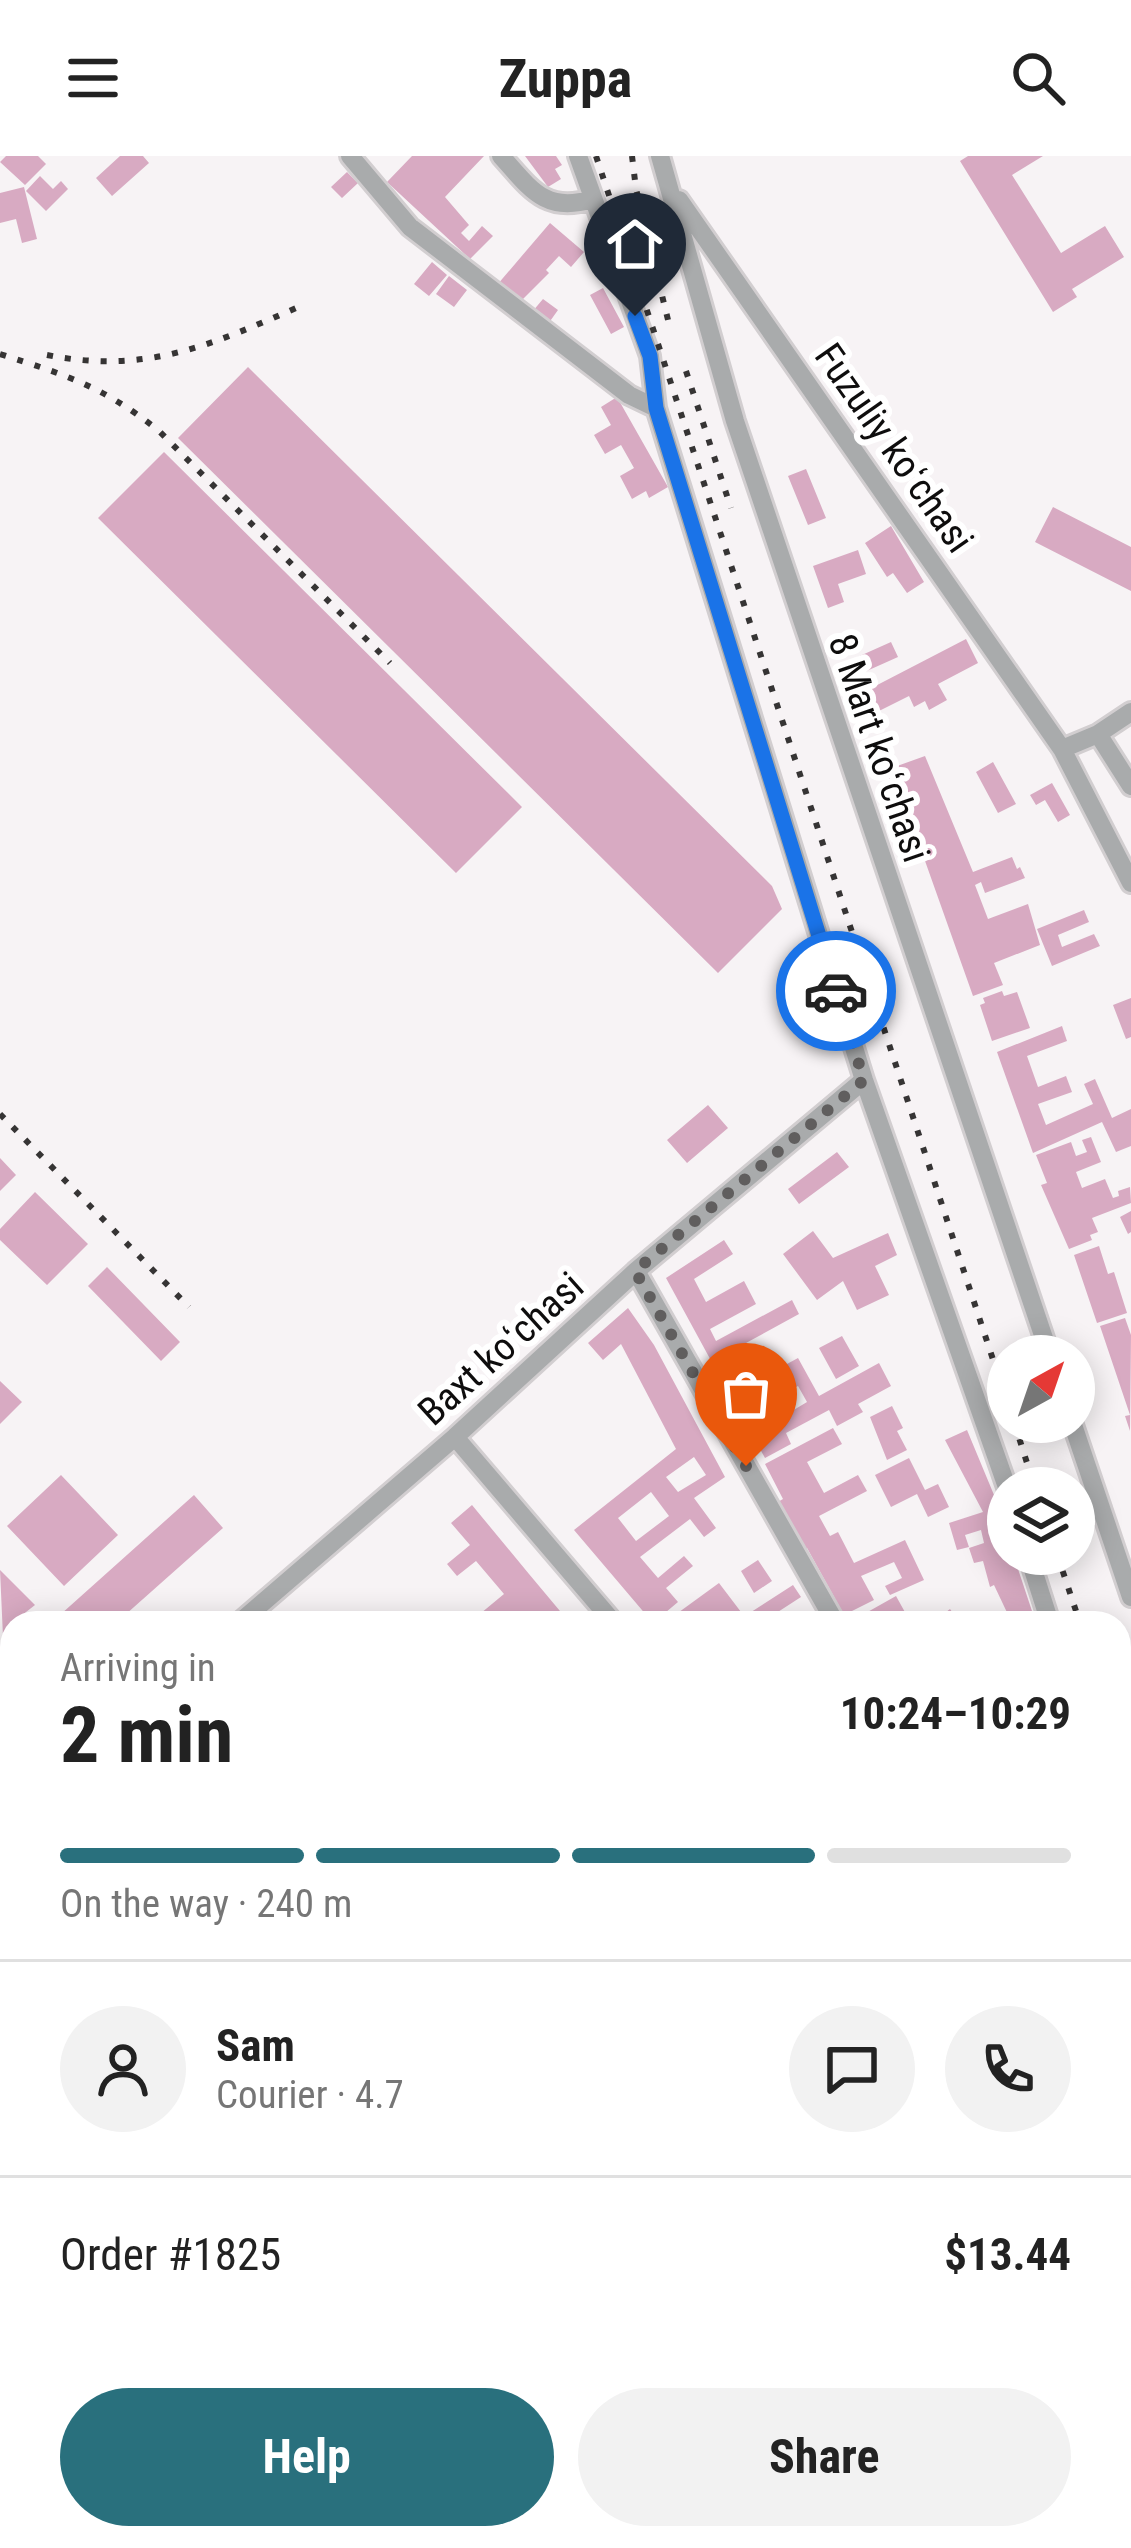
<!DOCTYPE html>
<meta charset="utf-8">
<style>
body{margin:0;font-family:"Roboto Condensed",sans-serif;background:#f2f2f2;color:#222;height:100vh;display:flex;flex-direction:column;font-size:45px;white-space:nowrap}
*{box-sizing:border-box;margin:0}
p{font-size:39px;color:#767676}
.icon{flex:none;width:66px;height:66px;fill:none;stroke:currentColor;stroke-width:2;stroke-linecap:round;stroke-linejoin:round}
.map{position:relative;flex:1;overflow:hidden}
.drawer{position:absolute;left:0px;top:1455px;width:1131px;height:939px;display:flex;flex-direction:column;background:#fff;border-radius:36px 36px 0 0;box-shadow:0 6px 30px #0003}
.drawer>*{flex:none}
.needle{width:78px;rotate:40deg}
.buttons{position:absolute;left:987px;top:1179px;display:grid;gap:24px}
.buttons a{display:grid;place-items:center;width:108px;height:108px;border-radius:50%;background:#fff;box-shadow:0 6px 30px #0003;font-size:60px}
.pin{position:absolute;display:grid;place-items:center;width:102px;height:102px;color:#fff;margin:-123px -51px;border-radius:50% 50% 50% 0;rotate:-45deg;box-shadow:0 0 12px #0007}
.pin .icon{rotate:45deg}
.courier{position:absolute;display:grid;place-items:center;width:120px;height:120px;margin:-60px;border:9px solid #1a73e8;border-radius:50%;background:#fff;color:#222;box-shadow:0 3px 15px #0007}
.head em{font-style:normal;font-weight:700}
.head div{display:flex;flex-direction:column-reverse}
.head{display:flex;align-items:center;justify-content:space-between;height:204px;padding:0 60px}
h1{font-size:78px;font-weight:700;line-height:90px}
.bar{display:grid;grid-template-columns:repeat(4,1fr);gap:18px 12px;align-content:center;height:144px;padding:0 60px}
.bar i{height:15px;border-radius:9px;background:#e0e0e0}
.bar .active{background:#29707d}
.bar p{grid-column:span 4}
.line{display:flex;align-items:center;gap:30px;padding:0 60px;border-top:3px solid #e0e0e0}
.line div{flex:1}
.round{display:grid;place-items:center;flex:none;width:126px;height:126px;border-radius:63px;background:#f2f2f2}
.action{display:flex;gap:24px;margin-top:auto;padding:24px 60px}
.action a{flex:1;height:138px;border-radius:72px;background:#29707d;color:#fff;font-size:48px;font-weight:700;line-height:138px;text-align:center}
.action a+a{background:#f2f2f2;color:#222}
header{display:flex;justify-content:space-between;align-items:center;height:156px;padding:0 60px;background:#fff;font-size:54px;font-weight:700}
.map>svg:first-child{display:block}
</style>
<header><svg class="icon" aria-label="menu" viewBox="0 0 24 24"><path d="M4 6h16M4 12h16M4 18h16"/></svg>Zuppa<svg class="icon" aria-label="search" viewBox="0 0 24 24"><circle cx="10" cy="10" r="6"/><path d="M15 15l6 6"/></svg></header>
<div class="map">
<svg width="1131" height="2392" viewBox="0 0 1131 2392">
<rect width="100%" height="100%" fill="#f7f3f5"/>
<path fill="#d8aac2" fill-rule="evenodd" d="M6,0H38L46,8L25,29L0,6Z
M120,0H143L149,7L112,40L96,22Z
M412,0H484L445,41L469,69L461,77L469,85L482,70L493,80L470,103L387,26Z
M525,0H556L562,9L555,13L561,23L548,31Z
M968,0H1043L1012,19L1061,97L1105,70L1124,101L1072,133L1077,141L1053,156L960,5Z
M347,16L358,27L342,42L331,31Z
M40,20L53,33L61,25L68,33L46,55L26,35Z
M24,31L37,83L22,87L16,63L0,67V37Z
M550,67L584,96L571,111L559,100L546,114L549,117L518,148L497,129Z
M432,106L447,119L429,140L414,128Z
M449,120L467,134L454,151L436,138Z
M603,132L624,171L611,178L590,139Z
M543,143L558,154L548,168L532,156Z
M248,211L772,730L782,753L718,817L178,282Z
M617,241L668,331L649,342L646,335L632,343L620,320L634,312L621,289L605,298L594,279L611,269L601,251Z
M164,296L522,651L456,717L98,362Z
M806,313L826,362L808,369L788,320Z
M1053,351L1131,391V435L1035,386Z
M891,370L924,426L907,437L893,417L887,421L865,387Z
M858,394L866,418L838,428L844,446L828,452L813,410Z
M966,483L978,507L938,528L947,544L929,554L925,545L914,551L909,540L867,561L856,540Z
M891,486L898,501L851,522L844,507Z
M925,600L973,716L1012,701L1017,713L1020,711L1025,722L985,737L981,726L975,729L988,763L1028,748L1040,789L994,807L1003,829L973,840L919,688L915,690L886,614Z
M993,606L1016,648L998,657L976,616Z
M1052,627L1070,659L1058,666L1045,644L1036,649L1030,639Z
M1084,754L1089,766L1058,779L1062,791L1094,778L1100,790L1052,810L1037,773Z
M1002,835L1004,840L1017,836L1030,872L992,885L980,849L985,847L983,842Z
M1131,842V881L1126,883L1113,849Z
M1062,870L1067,885L1027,900L1038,931L1066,920L1072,936L1038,948L1046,969L1093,948L1084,928L1095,923L1112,962L1131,953V990L1116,996L1102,966L1033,997L997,896Z
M708,949L728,972L687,1007L667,984Z
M1091,981L1101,1006L1076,1016L1082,1032L1105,1023L1113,1042L1119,1040L1118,1035L1130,1031L1131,1047L1092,1062L1098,1076L1090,1079L1092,1084L1069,1093L1041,1029L1047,1027L1036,999L1071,986L1076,1000L1087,996L1082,984Z
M837,996L849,1011L799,1048L788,1033Z
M0,1002L16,1019L0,1035Z
M35,1036L88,1088L47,1129L0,1084V1073Z
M1131,1055V1076L1128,1078L1120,1061Z
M813,1075L833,1102L888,1077L897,1099L875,1110L889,1139L857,1154L843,1125L817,1144L783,1098Z
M724,1084L733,1098L694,1123L706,1146L744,1125L756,1148L710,1173L716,1185L792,1144L799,1158L746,1187L762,1215L727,1234L666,1122Z
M1099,1090L1108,1118L1114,1116L1127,1157L1097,1167L1074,1099Z
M107,1111L180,1186L161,1205L88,1130Z
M628,1152L654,1189L725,1321L694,1342L716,1372L704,1381L690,1363L640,1401L658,1422L684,1400L693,1410L666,1432L678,1446L653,1467L574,1374L676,1293L621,1188L603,1204L588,1187ZM694,1301L706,1319L678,1336L666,1321ZM651,1336L669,1360L636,1385L618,1362Z
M1125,1162L1131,1179L1130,1275L1125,1260L1130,1259L1100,1170Z
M842,1180L859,1210L836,1223L819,1192Z
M798,1202L819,1240L879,1207L891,1230L858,1248L863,1256L837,1270L829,1254L786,1277L791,1288L765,1302L730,1239ZM798,1230L807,1246L792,1255L783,1238Z
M0,1225L22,1246L0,1268Z
M892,1250L903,1272L897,1275L907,1294L887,1304L870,1261Z
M833,1272L842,1288L807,1306L824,1337L858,1319L867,1335L819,1360L830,1380L838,1376L854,1407L905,1384L924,1424L890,1439L885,1430L902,1422L894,1406L861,1420L874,1444L844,1459L807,1392L801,1395L776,1347L783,1343L765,1308Z
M967,1274L999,1351L1008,1380V1398H1013L1036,1467H1012L994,1429L990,1431L983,1405L974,1407L969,1392L984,1387L981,1374L965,1379L969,1391L957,1394L949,1367L983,1356L945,1284Z
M909,1302L925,1334L938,1328L949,1351L928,1361L917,1338L891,1351L875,1319Z
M61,1319L118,1379L64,1430L7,1370Z
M194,1339L223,1372L116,1467H51Z
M472,1349L529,1418L570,1467H532L525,1459L515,1467H469L504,1438L476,1405L457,1420L447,1408L470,1389L451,1367Z
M758,1404L772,1425L754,1437L741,1415Z
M0,1414L35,1449L12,1467L3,1481Z
M719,1427L741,1456L726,1467H720L710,1455L695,1467H664Z
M793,1429L801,1441L761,1467H734Z
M896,1440L911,1467H869L864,1458Z
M950,1453L960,1467H932Z
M12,1502V1560L0,1570V1512Z
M12,1744V1817L3,1807L0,1809V1754Z
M1119,1757L1131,1788V1825L1119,1831Z
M0,1838L9,1847L12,1844V1910L0,1921Z
M1119,2045L1126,2061L1131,2062V2070L1122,2074L1131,2095V2149L1124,2152L1119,2138Z
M1119,2208L1131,2231V2251L1119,2258Z
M0,2290L12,2300L0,2319Z
M73,2382H101L93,2392H85Z
M296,2382H342L354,2392H308Z
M413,2382H450L462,2392H405Z
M734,2382H750L747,2392H731Z
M853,2382H871L868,2392H850Z
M903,2382H935L956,2392L917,2389L898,2392Z
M1007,2382H1068L1080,2388L1083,2382H1099L1097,2385L1111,2392H1027Z"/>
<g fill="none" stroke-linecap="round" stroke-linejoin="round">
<defs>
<path id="street" d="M350,0L410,71L629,239L656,252
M501,0C530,32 545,58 592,43
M578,0L650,200L656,252L864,924L1008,1334
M660,0L735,265L1050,1200
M679,44L1062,593L1131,727
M1098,578L1131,630
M1062,593L1098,578L1131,556
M636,1115L835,1466
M1072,1266L1131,1441
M455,1281L614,1467
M1028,1398L1050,1467
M239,1467L455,1281L636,1115L864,924
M0,1679L12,1668
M1119,1684L1131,1721
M0,1983L12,1989
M1119,2180L1131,2205
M0,2342L12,2352
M48,2382L60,2392
M364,2382L377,2392
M982,2382L1001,2392
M0,2383L12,2369"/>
</defs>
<use href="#street" stroke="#d2ced0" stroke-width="24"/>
<use href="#street" stroke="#a9abac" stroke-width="18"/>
<path stroke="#363434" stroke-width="6" stroke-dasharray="6 12" stroke-linecap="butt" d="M596,0L1008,1249
M632,0L636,33L669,168
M0,198C66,219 102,230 158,274L390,507
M47,199C148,219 213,188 303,149
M686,215L731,352
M0,958L189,1151
M1014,1266L1035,1332
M1057,1398L1080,1467
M1119,1586L1131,1623"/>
</g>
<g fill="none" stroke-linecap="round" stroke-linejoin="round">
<path stroke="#605e5e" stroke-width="12" stroke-dasharray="0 21.6" d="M746,1310L635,1115L864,924L836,835"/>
<path stroke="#1a73e8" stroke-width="15" d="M635,160L650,200L656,252L836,835"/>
</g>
<g text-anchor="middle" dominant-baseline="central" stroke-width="12" stroke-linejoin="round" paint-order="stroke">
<g font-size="39" fill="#0e0d0d" stroke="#fff">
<text transform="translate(894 292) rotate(55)">Fuzuliy koʻchasi</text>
<text transform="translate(879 592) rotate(71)">8 Mart koʻchasi</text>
<text transform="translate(501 1193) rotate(-42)">Baxt koʻchasi</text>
</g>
</g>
</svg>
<div class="buttons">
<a><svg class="needle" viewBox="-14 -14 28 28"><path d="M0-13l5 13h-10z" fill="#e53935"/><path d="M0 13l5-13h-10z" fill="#767676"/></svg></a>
<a><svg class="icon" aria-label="layers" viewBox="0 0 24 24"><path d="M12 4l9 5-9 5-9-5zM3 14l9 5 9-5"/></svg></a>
</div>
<div class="pin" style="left:746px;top:1310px;background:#ea580c"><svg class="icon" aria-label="bag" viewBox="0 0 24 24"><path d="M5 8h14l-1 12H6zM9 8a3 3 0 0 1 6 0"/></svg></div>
<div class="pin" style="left:635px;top:160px;background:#1f2937"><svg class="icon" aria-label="home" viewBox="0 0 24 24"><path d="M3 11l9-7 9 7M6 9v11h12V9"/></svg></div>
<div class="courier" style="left:836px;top:835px"><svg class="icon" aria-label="car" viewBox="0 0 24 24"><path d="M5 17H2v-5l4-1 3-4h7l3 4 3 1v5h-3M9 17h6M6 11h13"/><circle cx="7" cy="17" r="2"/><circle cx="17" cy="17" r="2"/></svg></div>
<section class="drawer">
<div class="head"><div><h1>2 min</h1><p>Arriving in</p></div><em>10:24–10:29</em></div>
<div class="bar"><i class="active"></i><i class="active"></i><i class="active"></i><i></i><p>On the way · 240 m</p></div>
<div class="line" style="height:216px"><a class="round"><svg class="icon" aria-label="person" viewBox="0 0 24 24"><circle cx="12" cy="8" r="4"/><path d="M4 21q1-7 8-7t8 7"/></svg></a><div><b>Sam</b><p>Courier · 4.7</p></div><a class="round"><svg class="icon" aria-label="chat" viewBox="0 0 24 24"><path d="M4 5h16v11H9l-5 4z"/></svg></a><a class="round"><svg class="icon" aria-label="phone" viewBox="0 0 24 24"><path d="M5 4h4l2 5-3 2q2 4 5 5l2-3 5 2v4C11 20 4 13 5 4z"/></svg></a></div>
<div class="line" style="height:156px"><div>Order #1825</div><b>$13.44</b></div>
<div class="action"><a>Help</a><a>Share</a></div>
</section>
</div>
